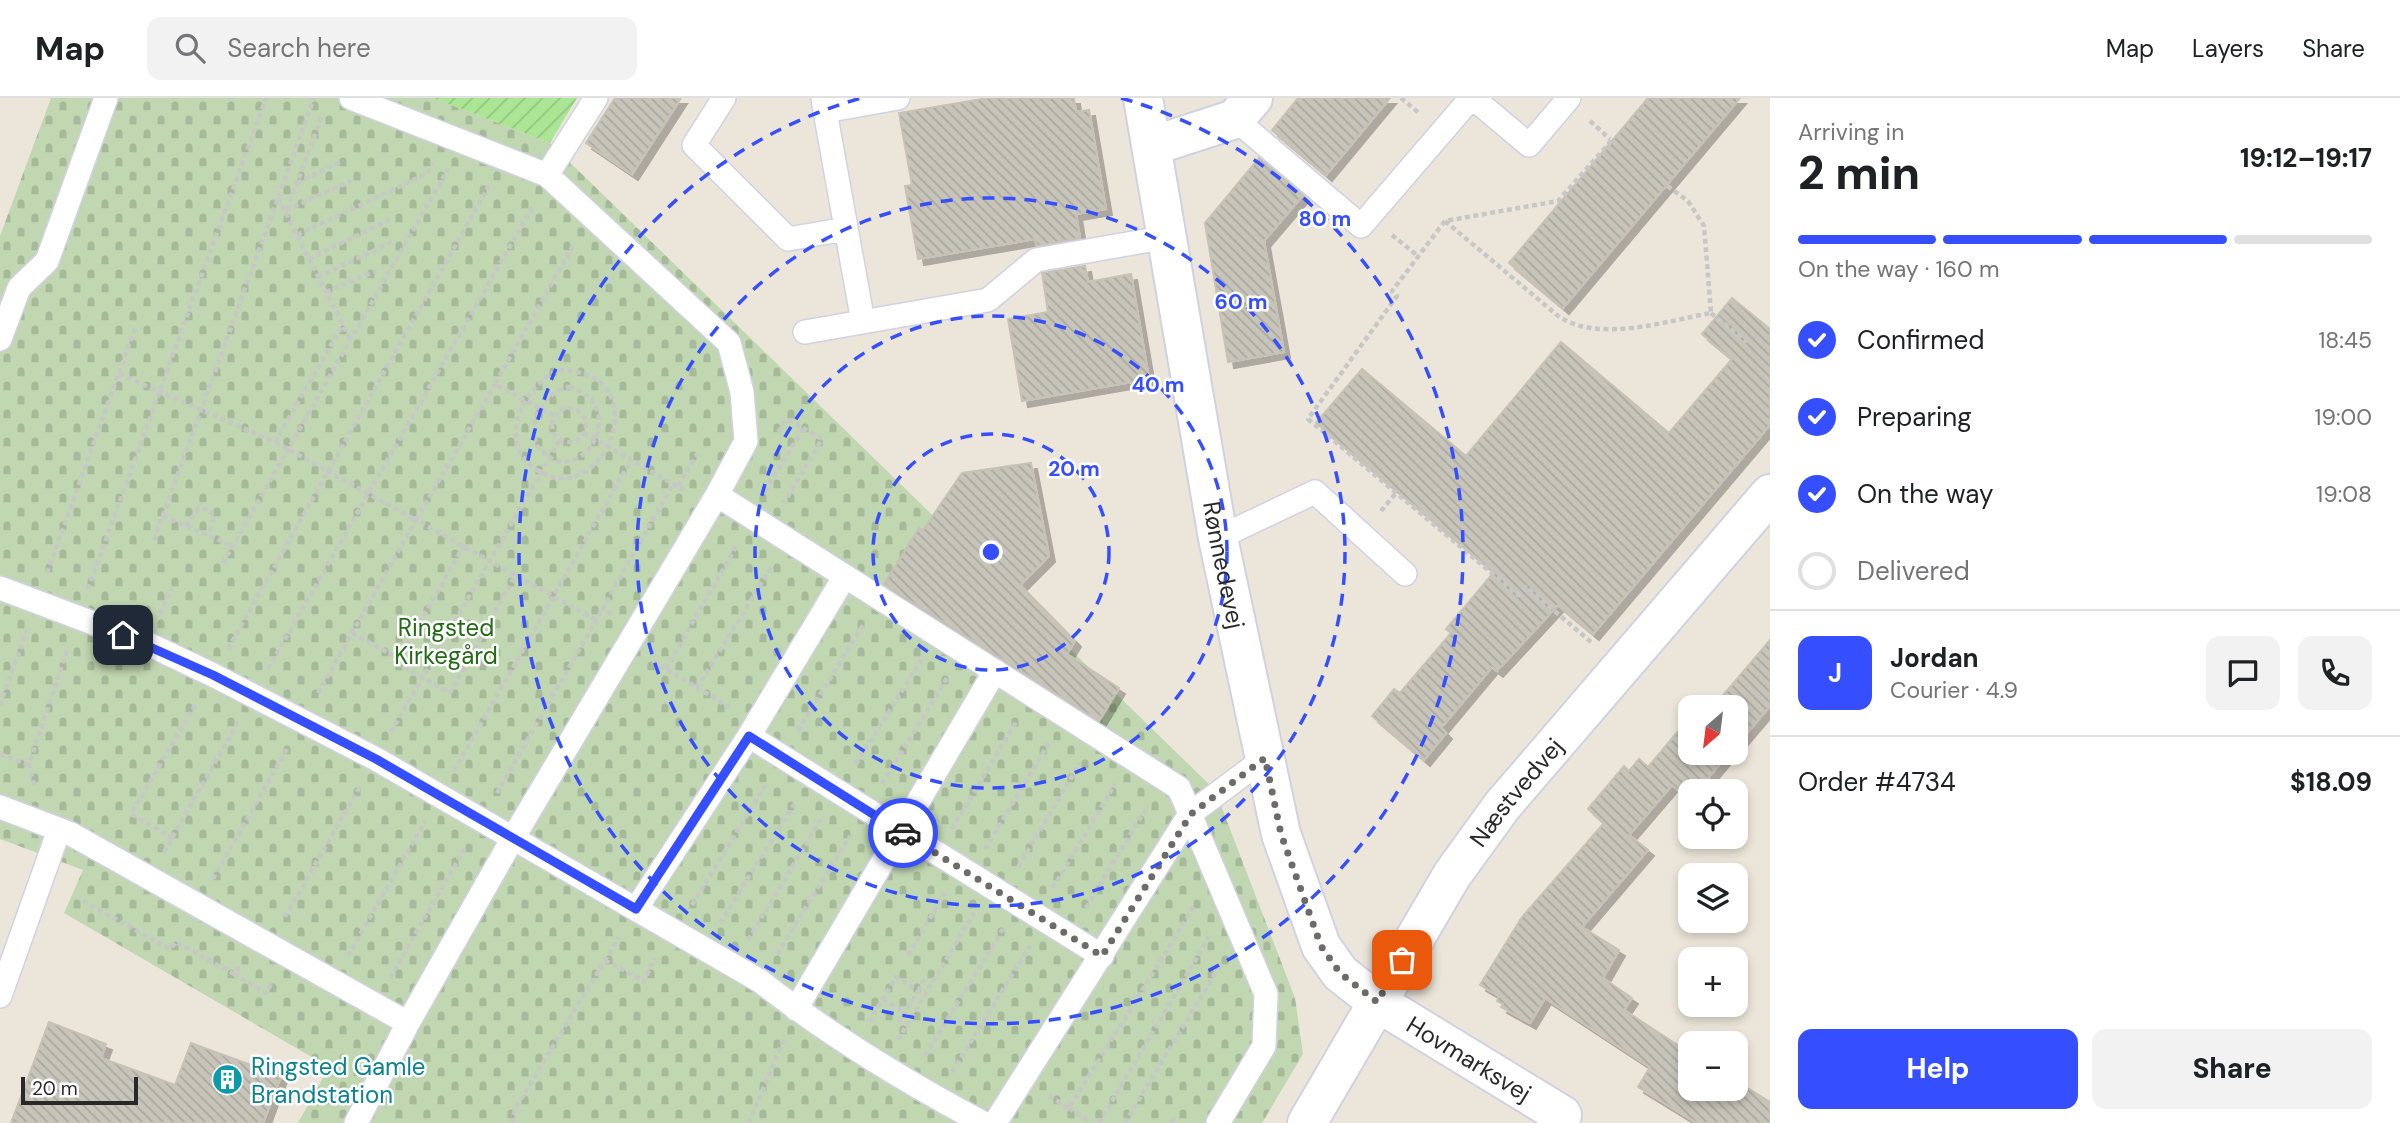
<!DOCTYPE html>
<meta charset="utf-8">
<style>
body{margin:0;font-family:"DM Sans",sans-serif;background:#f2f2f2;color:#202124;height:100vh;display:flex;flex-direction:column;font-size:26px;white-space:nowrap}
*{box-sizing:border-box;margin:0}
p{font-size:23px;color:#757577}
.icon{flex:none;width:38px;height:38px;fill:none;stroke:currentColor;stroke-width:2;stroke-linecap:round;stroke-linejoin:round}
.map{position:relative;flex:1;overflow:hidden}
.sheet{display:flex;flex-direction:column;background:#fff;width:630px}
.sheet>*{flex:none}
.needle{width:46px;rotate:208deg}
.tools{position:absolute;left:1678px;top:597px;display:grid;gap:14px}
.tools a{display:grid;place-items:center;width:70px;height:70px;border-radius:14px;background:#fff;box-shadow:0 4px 10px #0003;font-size:35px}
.scale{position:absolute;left:21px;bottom:18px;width:117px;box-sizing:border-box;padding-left:7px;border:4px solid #292929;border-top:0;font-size:19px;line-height:24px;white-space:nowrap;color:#292929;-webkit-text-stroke:5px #fff;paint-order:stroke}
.pin{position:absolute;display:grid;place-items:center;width:60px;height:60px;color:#fff;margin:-30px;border-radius:14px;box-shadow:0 4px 10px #0006}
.courier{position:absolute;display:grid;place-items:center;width:70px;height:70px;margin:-35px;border:5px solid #354fff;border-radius:50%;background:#fff;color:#222;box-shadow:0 2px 9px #0007}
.overview em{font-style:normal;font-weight:800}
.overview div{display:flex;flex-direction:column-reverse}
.overview{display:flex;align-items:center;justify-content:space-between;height:119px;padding:0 28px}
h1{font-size:46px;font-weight:800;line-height:52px}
.bar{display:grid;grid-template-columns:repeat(4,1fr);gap:10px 7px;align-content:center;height:84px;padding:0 28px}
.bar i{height:9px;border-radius:5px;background:#e0e0e0}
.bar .active{background:#354fff}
.bar p{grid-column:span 4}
.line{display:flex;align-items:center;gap:18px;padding:0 28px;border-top:2px solid #e0e0e0}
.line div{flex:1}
.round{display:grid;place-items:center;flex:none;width:74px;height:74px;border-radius:14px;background:#f2f2f2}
ol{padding:0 28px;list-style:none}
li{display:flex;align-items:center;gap:21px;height:77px}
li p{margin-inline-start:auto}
li .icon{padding:7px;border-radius:50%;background:#354fff;color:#fff;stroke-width:4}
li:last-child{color:#757577}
li i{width:38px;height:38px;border:4px solid #e0e0e0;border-radius:50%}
.cta{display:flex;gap:14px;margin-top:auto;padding:14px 28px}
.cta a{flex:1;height:80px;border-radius:14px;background:#354fff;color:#fff;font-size:28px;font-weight:800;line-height:80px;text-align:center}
.cta a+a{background:#f2f2f2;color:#202124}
header{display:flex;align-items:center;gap:42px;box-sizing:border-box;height:98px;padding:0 35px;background:#fff;border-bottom:2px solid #e0e0e0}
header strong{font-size:33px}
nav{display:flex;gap:38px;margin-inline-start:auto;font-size:24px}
.search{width:490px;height:63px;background:#f2f2f2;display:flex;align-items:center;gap:18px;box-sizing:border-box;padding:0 24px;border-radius:14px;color:#757577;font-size:26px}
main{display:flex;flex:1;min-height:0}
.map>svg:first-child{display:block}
</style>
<header>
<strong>Map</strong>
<div class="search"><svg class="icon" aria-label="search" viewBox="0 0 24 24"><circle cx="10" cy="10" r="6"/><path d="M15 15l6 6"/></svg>Search here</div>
<nav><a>Map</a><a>Layers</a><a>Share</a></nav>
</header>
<main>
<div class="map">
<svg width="1770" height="1025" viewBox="0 0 1770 1025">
<defs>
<pattern id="cemetery-stones" width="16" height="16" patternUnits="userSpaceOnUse" patternTransform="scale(1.75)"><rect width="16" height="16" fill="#c1d7b1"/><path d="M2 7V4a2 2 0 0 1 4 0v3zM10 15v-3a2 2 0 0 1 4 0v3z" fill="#a6b998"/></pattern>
<pattern id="garden-furrows" width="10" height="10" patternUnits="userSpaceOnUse" patternTransform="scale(1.75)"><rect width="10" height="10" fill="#abe694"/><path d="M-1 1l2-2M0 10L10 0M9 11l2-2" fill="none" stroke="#93c580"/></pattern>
<pattern id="building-back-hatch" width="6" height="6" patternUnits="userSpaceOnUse" patternTransform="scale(1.75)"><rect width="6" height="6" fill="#c7c4b9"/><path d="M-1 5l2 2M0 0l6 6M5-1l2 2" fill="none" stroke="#aba89f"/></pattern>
<filter id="shadow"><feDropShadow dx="6" dy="6" stdDeviation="0" flood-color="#0004"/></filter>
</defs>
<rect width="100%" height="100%" fill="#ece6da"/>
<path fill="url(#cemetery-stones)" d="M51,0H433L550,45L1215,692L1295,900L1303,956L1262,1025H298L329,969L64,815L83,772L0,741V138Z"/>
<path fill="url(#garden-furrows)" d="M433,0H577L550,45Z"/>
<path fill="url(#building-back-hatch)" stroke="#c8c2b4" stroke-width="2" filter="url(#shadow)" d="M615,0H681L632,76L586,45Z
M988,0H1074L1076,14L1089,12L1106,111L1076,116L1080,140L1037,148L1035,141L918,161L905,88L912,87L899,15Z
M1298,0H1390L1326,77L1272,32Z
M1648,0H1740L1563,210L1509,165Z
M1259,60L1303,97L1264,143L1284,254L1228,264L1205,125Z
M1085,168L1088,184L1131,176L1149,281L1022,303L1008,221L1048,214L1042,175Z
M1732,200L1770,231V327L1593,536L1558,507L1497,573L1492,569L1441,630L1446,635L1424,662L1372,618L1394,591L1400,595L1451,535L1446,531L1494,474L1316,325L1362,271L1466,358L1561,244L1669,335L1732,261L1702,236Z
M1031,365L1049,458L1020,487L1075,543L1067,556L1119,590L1099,623L884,486L919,430L923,432L962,375Z
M1770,542V608L1736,648V609H1713Z
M1690,619V654H1730L1697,693H1690V703L1672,687L1629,737L1648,752L1582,829L1619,852L1603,880L1632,900L1624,912L1690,955V990H1736V983L1770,1004V1025H1697L1638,989L1650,969L1545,900L1530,925L1501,909L1503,906L1497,903L1499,898L1480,887L1522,819L1604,725L1588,711L1624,668L1629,673L1639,661L1648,669Z
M49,924L106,946L101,960L175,987L191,945L281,978L263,1025H11Z"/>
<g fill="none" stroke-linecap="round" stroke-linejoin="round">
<defs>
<path id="lane" d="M351,0L547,77L729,245L742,294L746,343L717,397L1179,690L1266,896L1264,948L1218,1025
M724,0L694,47L788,141L846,131
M823,0L825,13L898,0
M1473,0L1529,47L1569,0
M825,13L863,224
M1235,21L1361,128L1471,0
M547,77L596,0
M805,234L988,202L1036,162L1167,139
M0,241L19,190L47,163L106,0
M1218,440L1315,394L1405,476
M0,490L146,545L213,577L376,661L760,883C829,937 906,984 983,1025
M749,638L1102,858
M0,709L71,736L408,925L356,1025
M636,811L749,638L845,478
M0,898L59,732
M796,911L995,573
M408,925L513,740L717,397
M995,1025L1190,716L1265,660"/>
<g id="street">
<path d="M1152,48L1235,21L1253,0"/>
<path id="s1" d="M1377,904L1562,1017"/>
</g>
<g id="secondary">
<path id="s2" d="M1143,0L1218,440L1281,736L1321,848L1340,875L1377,904"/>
<path id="s3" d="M1307,1025L1452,777L1502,708L1770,396"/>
</g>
</defs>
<use href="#lane" stroke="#d0d2e3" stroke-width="26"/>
<use href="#street" stroke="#d0d2e3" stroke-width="42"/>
<use href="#secondary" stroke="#d0d2e3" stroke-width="42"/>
<path stroke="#c7c7c7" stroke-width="4.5" stroke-dasharray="5 3.5" stroke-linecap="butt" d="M1401,0L1419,15
M1590,23L1610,41
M297,85L340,64
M278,100L350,241
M286,112L351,83
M287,112L323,15
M1445,123L1557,217C1596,246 1667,223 1711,215L1704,128L1688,103L1666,87
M297,137L426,76L433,65
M1392,137L1418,158
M309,161L392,120
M318,179L394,143
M326,194L376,173
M1711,215L1747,244
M559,272C664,273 601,420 534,370C496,341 524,288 559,272Z
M119,276L275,344L343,226
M569,289C621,302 597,370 558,363C549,361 542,353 536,347C529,321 543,296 569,289Z
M552 327a17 17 0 1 1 34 0a17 17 0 1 1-34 0Z
M554,318L495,286L575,144
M778,334L787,321L822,341L784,405
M584,335L684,392
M275,344L416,422L495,286
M678,388L697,356
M765,393L803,331
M1381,413L1396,395
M163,418L233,448
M186,428L198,411H209L214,420L208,437
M154,442L314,0
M464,447L397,565L450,595L516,476
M223,465L448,71
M47,475L135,230
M88,491L266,0
M160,516L172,490
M611,516L603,510L673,386
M352,535L400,561
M1591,544L1526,489L1518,497L1308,321L1397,198L1392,193L1445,123L1558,103L1612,42
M228,551L490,86
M653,563L729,609
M268,571L533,108
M666,571L737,447
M697,590L772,468
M318,595L416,422L596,522
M0,607L27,532
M798,633L863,527
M391,634L560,341
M0,656L29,667
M856,666L922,561
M454,673L631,362
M882,686L947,580
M34,687L29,667L68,549
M497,695L603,510
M952,731L1016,624
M173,740L131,716L197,604
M985,751L1049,645
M164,754L238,624
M1018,769L1080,665
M213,781L288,649
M1053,790L1115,686
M83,803L170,851L176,844L234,876L240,868
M692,807L766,686
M1086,810L1148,707
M285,819L361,687
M720,825L797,702
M748,842L823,718
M777,856L850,738
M908,857L945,795
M348,858L425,723
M605,862L644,883L655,860
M234,876L266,895L272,884
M390,880L466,748
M918,893L926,878
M883,901L904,914
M869,924L896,879L918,893L896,928
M898,942L974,815
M925,958L1003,831
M952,974L1030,848
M1049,998L1069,1010L1194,809
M1069,1010L1091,1025
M512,1025L515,1011L619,839
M749,1025L785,938
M1099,1025L1209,839
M1125,1025L1220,867
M1172,1025L1176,1018"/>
<use href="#lane" stroke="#fff" stroke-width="23"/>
<use href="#street" stroke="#fff" stroke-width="38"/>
<use href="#secondary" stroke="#fff" stroke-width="38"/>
</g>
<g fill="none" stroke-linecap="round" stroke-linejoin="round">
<path stroke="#6d6b67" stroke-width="7" stroke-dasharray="0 12.6" d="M903,735L1102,858L1191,716L1265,660L1281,736L1321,848L1340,875L1377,904L1402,862"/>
<path stroke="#354fff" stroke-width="9" d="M123,537L213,577L376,661L636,811L749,638L903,735"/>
</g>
<g fill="none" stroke="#354fff" stroke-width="3.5" stroke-dasharray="12 9">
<circle cx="991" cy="454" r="118"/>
<circle cx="991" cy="454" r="236"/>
<circle cx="991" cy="454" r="354"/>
<path d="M1121 0A472 472 0 1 1 861 0"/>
</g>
<defs>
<symbol id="building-disc" viewBox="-11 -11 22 22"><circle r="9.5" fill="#0f9aa8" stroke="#fff"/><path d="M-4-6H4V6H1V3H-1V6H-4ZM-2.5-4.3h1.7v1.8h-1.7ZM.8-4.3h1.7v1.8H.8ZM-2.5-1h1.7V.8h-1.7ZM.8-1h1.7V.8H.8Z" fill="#fff"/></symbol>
</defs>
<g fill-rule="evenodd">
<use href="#building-disc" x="210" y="964" width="35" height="35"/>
</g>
<g text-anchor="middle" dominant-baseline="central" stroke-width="5" stroke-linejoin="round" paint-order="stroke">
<g font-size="24" fill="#292929" stroke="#fff">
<text stroke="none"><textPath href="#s2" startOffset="474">Rønnedevej</textPath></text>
<text stroke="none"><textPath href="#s3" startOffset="392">Næstvedvej</textPath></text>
<text stroke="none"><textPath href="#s1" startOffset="108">Hovmarksvej</textPath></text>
</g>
<g font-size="24" fill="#236a16" stroke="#fff">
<text x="446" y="529">Ringsted<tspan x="446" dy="28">Kirkegård</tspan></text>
</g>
<g font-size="24" fill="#0d838f" stroke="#fff" text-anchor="start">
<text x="251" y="968">Ringsted Gamle<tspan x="251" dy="28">Brandstation</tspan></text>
</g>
</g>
<circle cx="991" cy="454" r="10" fill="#354fff" stroke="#fff" stroke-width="3.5"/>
<g font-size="21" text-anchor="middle" font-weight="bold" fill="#354fff" stroke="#fff" stroke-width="5" stroke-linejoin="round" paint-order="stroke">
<text x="1325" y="128">80 m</text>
<text x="1241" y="211">60 m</text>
<text x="1158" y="294">40 m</text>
<text x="1074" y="378">20 m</text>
</g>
</svg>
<div class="tools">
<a><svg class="needle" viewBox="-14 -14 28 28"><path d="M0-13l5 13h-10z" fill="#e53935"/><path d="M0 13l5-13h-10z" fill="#757577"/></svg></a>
<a><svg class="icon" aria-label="locate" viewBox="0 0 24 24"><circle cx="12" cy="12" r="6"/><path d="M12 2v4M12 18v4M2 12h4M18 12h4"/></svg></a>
<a><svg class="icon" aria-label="layers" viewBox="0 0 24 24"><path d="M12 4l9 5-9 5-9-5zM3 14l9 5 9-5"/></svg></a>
<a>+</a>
<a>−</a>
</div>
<div class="scale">20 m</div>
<div class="pin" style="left:1402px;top:862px;background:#ea580c"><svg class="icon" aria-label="bag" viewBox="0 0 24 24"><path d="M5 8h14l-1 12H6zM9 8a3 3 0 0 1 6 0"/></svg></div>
<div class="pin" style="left:123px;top:537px;background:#1f2937"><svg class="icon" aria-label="home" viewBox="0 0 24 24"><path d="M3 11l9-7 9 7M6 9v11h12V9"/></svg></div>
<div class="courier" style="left:903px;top:735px"><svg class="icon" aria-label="car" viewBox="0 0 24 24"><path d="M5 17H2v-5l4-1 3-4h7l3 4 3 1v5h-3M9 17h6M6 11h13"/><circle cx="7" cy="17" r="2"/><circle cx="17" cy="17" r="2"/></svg></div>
</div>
<section class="sheet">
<div class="overview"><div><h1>2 min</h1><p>Arriving in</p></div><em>19:12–19:17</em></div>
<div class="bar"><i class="active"></i><i class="active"></i><i class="active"></i><i></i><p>On the way · 160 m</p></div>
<ol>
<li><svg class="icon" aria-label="check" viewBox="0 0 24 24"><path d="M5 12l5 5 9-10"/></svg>Confirmed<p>18:45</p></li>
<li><svg class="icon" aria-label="check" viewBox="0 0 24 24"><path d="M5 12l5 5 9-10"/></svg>Preparing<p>19:00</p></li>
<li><svg class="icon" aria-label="check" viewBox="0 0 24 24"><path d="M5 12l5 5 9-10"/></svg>On the way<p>19:08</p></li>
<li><i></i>Delivered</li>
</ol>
<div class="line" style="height:126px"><b class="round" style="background:#354fff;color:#fff">J</b><div><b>Jordan</b><p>Courier · 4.9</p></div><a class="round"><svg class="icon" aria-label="chat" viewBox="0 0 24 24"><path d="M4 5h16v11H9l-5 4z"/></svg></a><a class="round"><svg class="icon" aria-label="phone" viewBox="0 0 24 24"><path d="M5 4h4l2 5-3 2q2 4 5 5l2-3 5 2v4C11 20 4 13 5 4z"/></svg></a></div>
<div class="line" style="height:91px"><div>Order #4734</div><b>$18.09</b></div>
<div class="cta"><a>Help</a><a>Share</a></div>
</section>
</main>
